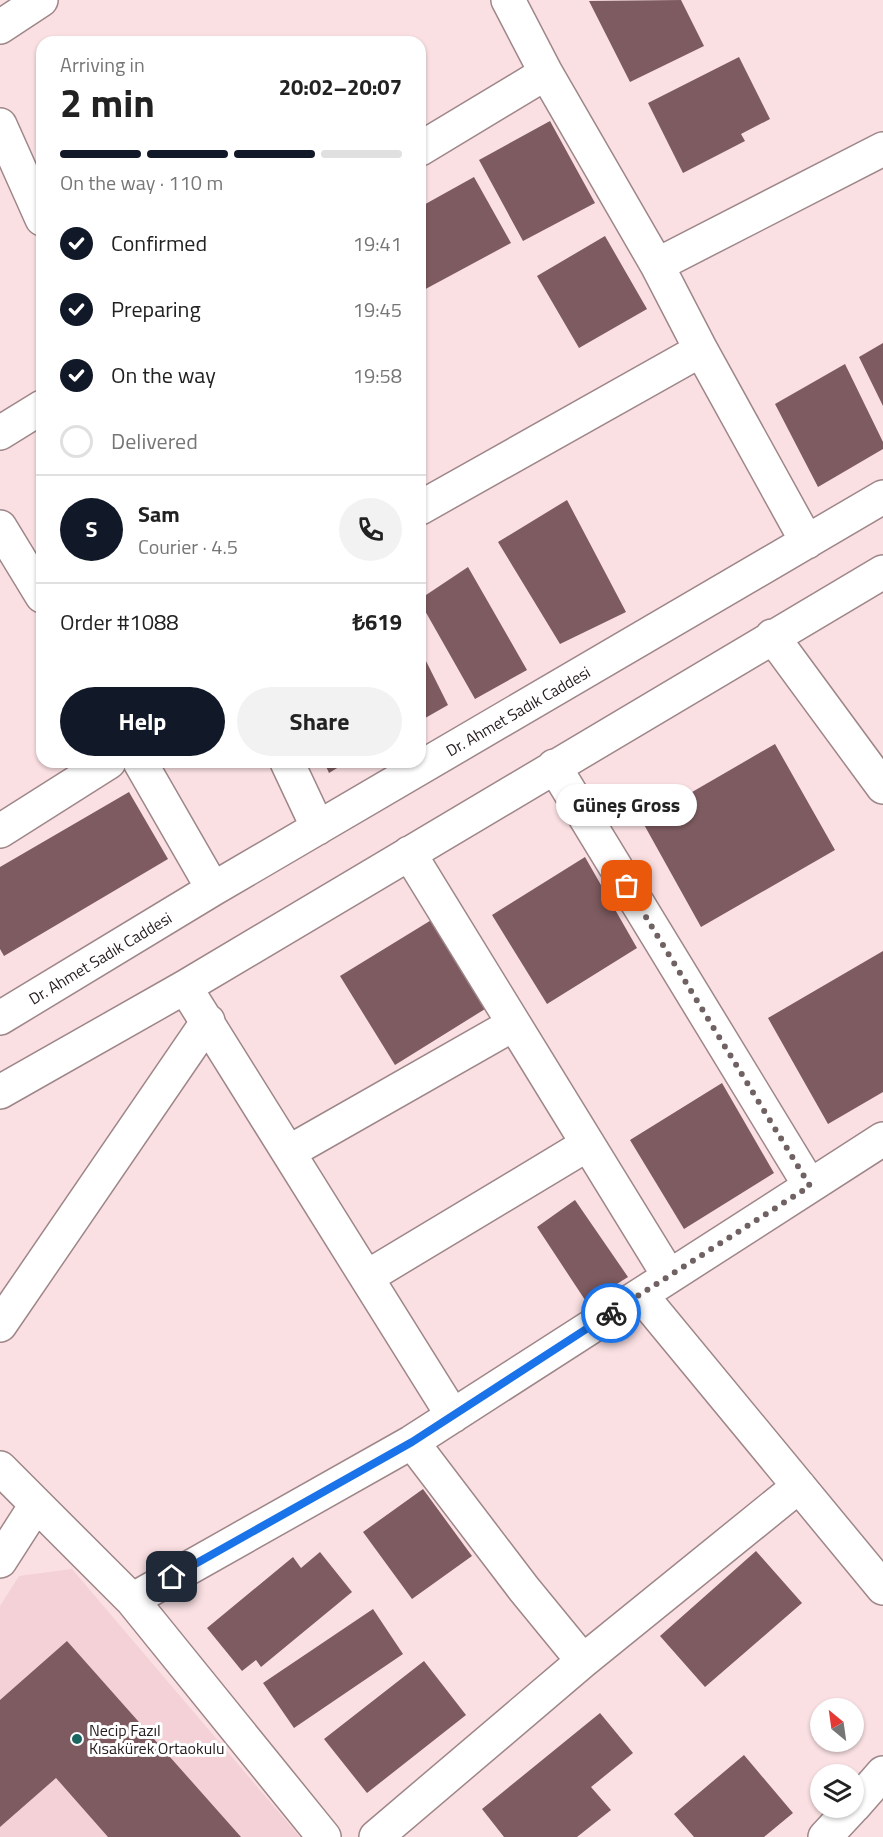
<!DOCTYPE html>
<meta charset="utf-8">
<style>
body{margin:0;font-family:"Titillium Web",sans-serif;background:#f2f2f2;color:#222;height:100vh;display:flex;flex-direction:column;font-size:22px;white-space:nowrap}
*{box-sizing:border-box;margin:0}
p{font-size:20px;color:#767676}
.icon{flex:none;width:33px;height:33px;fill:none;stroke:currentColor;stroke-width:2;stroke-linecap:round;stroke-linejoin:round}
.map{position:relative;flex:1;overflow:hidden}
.panel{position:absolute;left:36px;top:36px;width:390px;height:732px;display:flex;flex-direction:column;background:#fff;border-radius:18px;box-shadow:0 2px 4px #0004}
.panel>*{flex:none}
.needle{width:39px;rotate:331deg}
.buttons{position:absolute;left:810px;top:1698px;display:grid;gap:12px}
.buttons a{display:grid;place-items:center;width:54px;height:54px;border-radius:50%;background:#fff;box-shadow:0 2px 4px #0004;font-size:30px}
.pin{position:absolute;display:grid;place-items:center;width:51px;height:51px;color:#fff;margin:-26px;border-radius:12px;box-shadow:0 3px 9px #0006}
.courier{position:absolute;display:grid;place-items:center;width:60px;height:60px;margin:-30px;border:4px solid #1a73e8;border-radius:50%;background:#fff;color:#222;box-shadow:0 2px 8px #0007}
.bubble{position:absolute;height:42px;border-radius:21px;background:#fff;box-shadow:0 2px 4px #0004;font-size:20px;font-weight:700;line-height:42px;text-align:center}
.head em{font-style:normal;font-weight:700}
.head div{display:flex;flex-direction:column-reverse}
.head{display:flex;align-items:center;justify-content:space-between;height:102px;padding:0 24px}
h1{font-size:39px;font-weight:700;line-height:45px}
.bar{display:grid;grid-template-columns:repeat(4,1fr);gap:9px 6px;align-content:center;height:72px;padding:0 24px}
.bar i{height:8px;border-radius:4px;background:#e0e0e0}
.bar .active{background:#111827}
.bar p{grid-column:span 4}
.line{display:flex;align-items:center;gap:15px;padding:0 24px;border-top:2px solid #e0e0e0}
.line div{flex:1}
.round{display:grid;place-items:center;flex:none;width:63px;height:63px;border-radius:32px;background:#f2f2f2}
ol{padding:0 24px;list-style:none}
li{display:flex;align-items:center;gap:18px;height:66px}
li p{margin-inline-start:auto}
li .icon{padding:6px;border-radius:50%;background:#111827;color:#fff;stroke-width:4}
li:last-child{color:#767676}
li i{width:33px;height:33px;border:3px solid #e0e0e0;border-radius:50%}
.cta{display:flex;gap:12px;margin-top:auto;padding:12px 24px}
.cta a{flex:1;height:69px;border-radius:36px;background:#111827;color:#fff;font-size:24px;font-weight:700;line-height:69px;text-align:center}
.cta a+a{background:#f2f2f2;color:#222}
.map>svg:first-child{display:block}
</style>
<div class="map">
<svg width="883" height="1837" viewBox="0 0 883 1837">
<rect width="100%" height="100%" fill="#fae0e3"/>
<path fill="#f3d1d6" d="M72,1569L300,1837H0V1606L19,1576Z"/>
<path fill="#7d5b60" d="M681,0L704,46L630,82L589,1Z
M739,57L770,119L741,134L745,141L683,173L648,103Z
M550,121L595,203L523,241L479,160Z
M474,177L511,243L420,292V207Z
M605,236L647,309L579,348L537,276Z
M883,343V406L859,357Z
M845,364L883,442V449L818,487L775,404Z
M567,500L626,612L560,644L498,542Z
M468,567L527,670L475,699L420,602V599Z
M420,649L448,705L420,721Z
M775,744L835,850L701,927L642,821Z
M324,762H347L329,773Z
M129,792L168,859L4,956L0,949V867Z
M585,857L637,948L547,1004L492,915Z
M433,919L485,1009L395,1065L340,976Z
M883,951V1092L828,1124L768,1018Z
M722,1083L774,1173L684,1229L630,1140Z
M575,1200L628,1277L587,1303L537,1227Z
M423,1489L472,1556L412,1599L363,1532Z
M756,1551L802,1603L705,1687L660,1636Z
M320,1552L352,1592L261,1667L256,1660L242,1671L207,1628L293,1557L301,1568Z
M373,1609L403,1654L294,1728L263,1683Z
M67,1641L241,1837H108L56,1778L0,1827V1700Z
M424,1661L466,1715L367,1793L324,1739Z
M600,1713L633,1753L591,1787L611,1810L577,1837H504L482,1809Z
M744,1755L793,1813L764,1837H694L674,1814Z"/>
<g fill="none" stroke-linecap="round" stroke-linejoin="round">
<defs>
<path id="minor" d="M508,0L546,73L657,265L701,350L807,542
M0,27L41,0
M0,125L42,219
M420,149L546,73
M657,265L883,149
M0,433L42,407
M420,508L701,350
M0,527L42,596
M772,636L883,787
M140,762L213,889
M287,762L318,828
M554,766L810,1186
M0,831L109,762
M409,853L669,1276
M185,987L453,1416
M0,1018L213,889L883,497
M0,1092L185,987L883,572
M289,1152L514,1024
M367,1277L588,1144
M641,1295L883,1588
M0,1325L208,1021
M412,1442L524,1589L583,1661
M0,1468L132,1600L324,1837
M0,1561L36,1505
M132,1600L412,1442L883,1139
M854,1806L883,1773
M376,1837L583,1661L799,1486
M825,1837L852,1808"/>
</defs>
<use href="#minor" stroke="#9e8689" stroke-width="36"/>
<use href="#minor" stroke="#fff" stroke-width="33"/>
</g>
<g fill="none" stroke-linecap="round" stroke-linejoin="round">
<path stroke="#706162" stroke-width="6" stroke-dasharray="0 10.8" d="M611,1313L810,1186L627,886"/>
<path stroke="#1a73e8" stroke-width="8" d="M172,1577L412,1442L611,1313"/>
</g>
<circle fill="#1a6661" stroke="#fff" stroke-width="2" cx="77" cy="1739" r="6"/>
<g text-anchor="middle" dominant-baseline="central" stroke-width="6" stroke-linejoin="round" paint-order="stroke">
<g font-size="16" fill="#251c1d" stroke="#fff">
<text transform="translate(518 711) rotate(-30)">Dr. Ahmet Sadık Caddesi</text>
<text transform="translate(100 958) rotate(-31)">Dr. Ahmet Sadık Caddesi</text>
</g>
<g font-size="16" fill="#251c1d" stroke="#fff" text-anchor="start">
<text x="89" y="1730">Necip Fazıl<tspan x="89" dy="18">Kısakürek Ortaokulu</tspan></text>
</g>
</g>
</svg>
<div class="buttons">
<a><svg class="needle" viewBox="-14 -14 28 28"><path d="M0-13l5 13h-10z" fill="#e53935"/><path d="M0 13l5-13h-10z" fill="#767676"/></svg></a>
<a><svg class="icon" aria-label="layers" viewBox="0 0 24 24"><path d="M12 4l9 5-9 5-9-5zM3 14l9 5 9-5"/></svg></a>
</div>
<div class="pin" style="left:627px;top:886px;background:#ea580c"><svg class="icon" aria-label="bag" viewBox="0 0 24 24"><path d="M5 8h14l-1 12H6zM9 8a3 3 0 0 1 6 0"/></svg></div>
<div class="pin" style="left:172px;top:1577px;background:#1f2937"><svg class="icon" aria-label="home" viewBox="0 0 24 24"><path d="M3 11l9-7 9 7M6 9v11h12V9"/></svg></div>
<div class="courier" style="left:611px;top:1313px"><svg class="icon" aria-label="bike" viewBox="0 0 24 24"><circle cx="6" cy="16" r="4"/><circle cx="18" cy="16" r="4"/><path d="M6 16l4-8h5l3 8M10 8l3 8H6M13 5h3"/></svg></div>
<div class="bubble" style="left:556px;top:784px;width:141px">Güneş Gross</div>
<section class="panel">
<div class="head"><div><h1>2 min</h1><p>Arriving in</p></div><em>20:02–20:07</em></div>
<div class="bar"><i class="active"></i><i class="active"></i><i class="active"></i><i></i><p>On the way · 110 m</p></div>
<ol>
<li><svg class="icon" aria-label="check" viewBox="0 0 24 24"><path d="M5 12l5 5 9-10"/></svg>Confirmed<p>19:41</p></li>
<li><svg class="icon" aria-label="check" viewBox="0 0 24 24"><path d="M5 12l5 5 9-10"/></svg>Preparing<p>19:45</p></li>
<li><svg class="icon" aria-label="check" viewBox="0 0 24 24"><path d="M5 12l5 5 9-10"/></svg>On the way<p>19:58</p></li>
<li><i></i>Delivered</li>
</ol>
<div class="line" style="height:108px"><b class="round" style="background:#111827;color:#fff">S</b><div><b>Sam</b><p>Courier · 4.5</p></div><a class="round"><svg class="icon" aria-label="phone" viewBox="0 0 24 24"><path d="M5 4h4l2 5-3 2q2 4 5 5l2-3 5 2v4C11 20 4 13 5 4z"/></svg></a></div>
<div class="line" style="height:78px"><div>Order #1088</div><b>₺619</b></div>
<div class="cta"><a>Help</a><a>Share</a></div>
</section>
</div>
